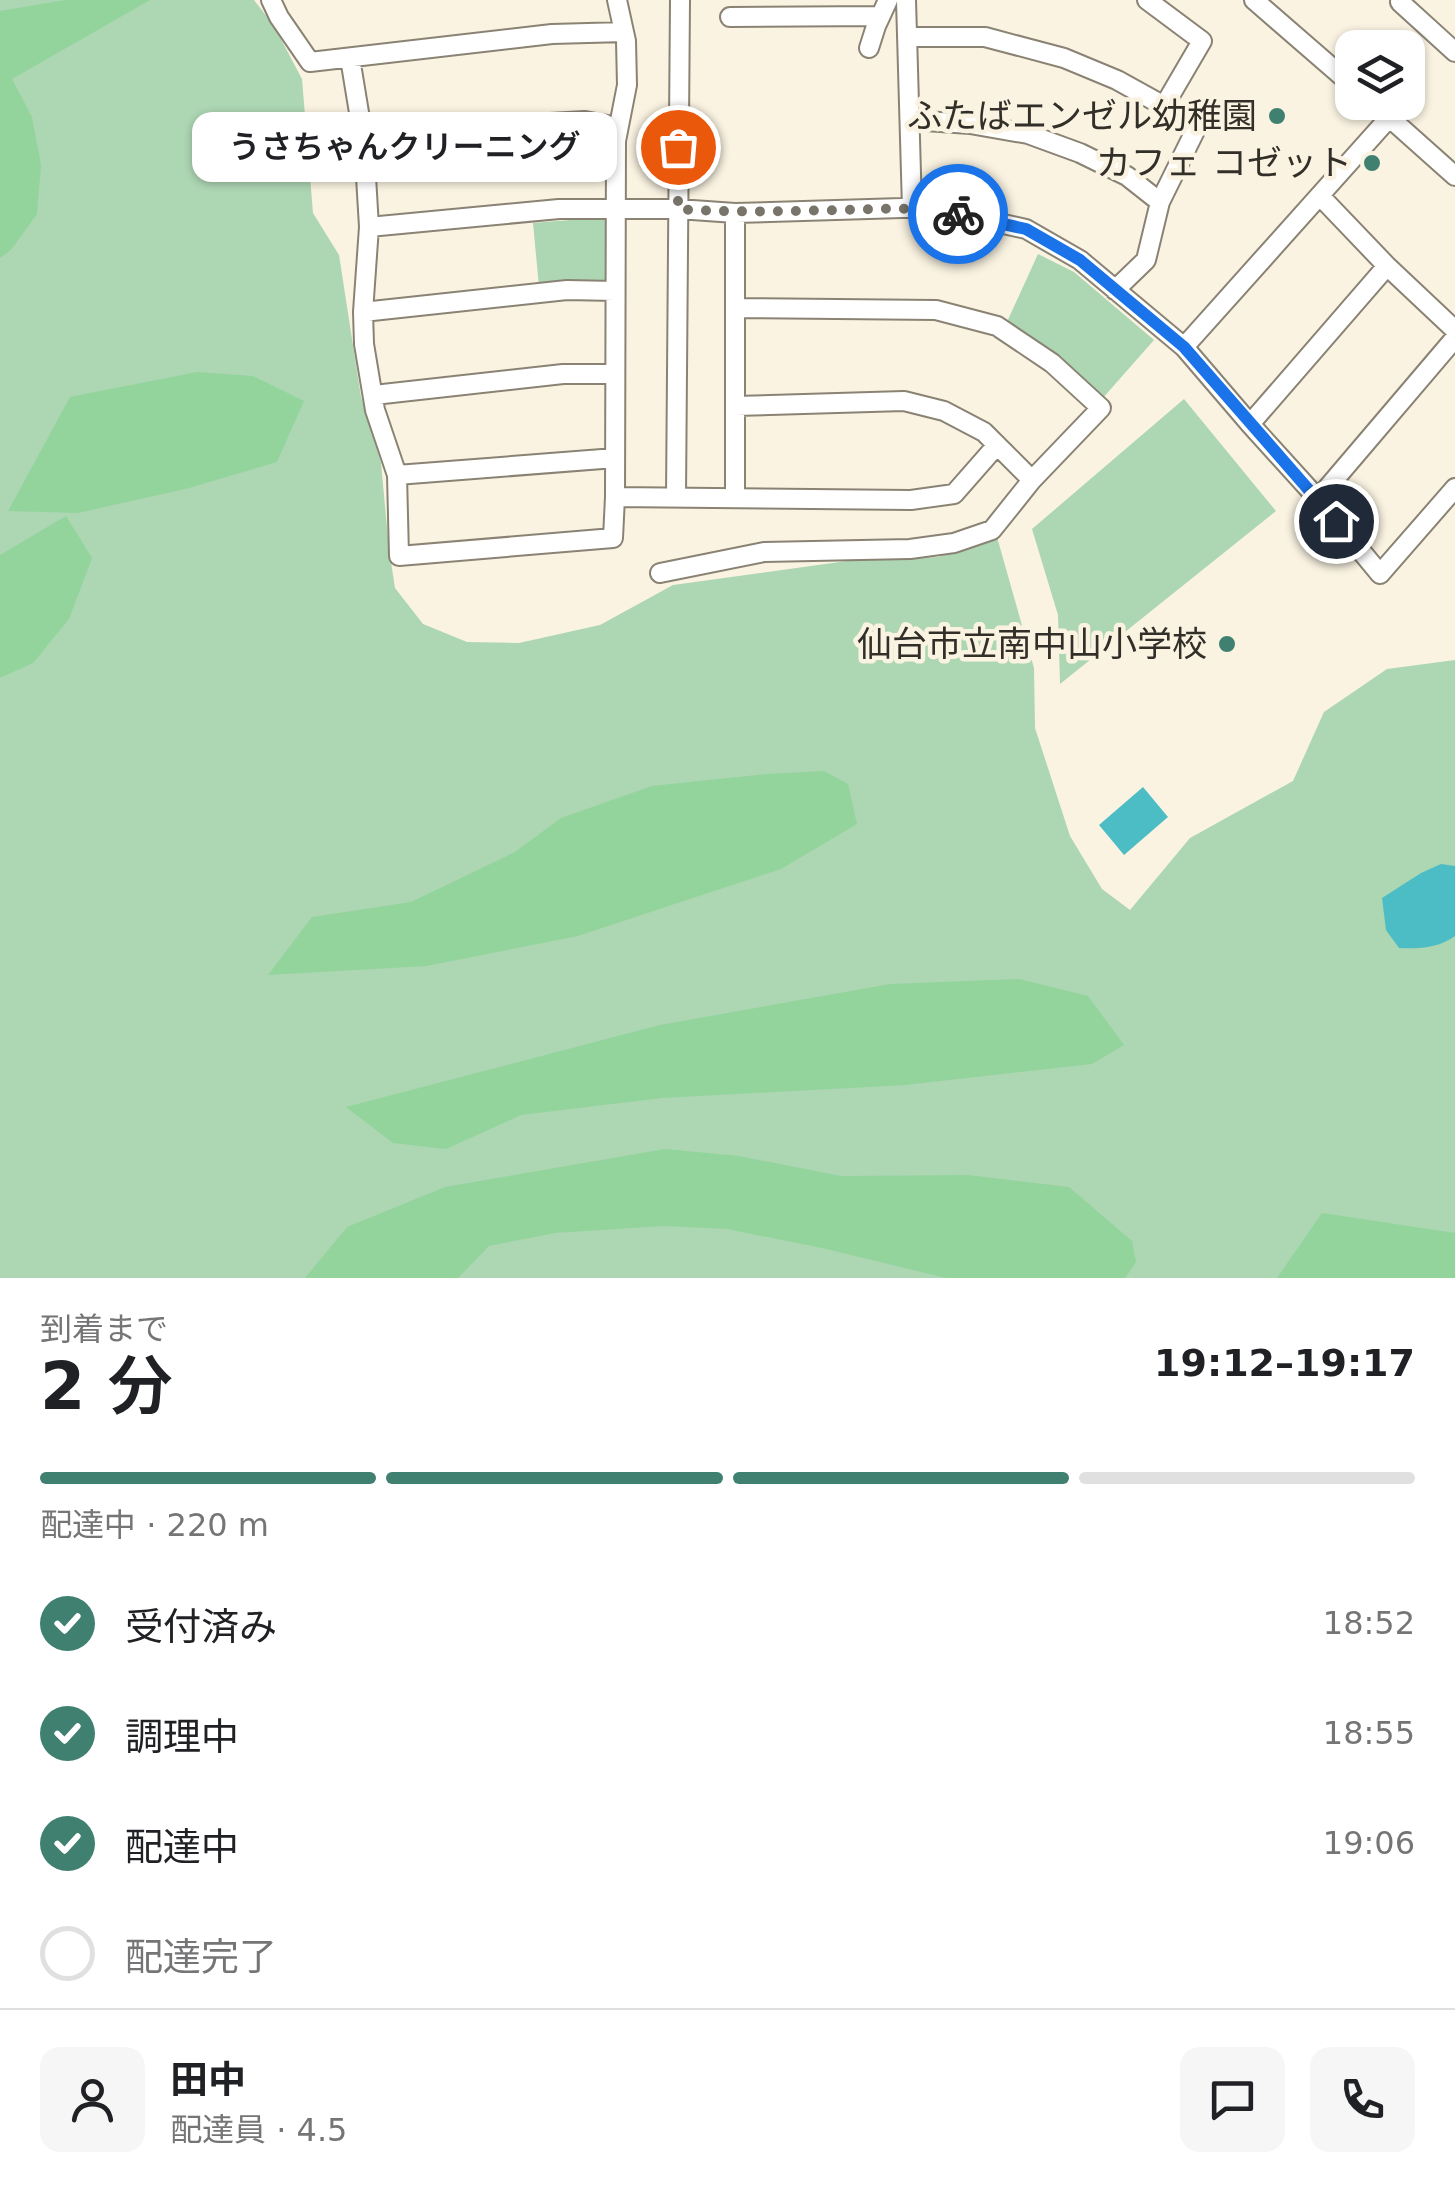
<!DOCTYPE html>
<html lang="ja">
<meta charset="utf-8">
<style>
body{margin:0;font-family:"DejaVu Sans","Noto Sans JP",sans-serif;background:#f6f6f6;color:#202124;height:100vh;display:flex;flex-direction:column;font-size:38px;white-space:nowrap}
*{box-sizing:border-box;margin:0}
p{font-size:32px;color:#757577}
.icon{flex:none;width:55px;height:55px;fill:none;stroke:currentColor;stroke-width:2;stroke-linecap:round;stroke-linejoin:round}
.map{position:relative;height:1278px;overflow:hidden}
.sheet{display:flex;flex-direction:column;background:#fff;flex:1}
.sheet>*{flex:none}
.tools{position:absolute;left:1335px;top:30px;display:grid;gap:20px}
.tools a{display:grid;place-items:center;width:90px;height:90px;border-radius:20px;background:#fff;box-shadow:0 2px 8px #0004;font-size:50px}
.pin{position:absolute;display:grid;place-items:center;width:85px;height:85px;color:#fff;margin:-42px;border:5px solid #fff;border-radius:50%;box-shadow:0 2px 10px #0007}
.courier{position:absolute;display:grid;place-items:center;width:100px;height:100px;margin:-50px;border:8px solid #1a73e8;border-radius:50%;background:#fff;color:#222;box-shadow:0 2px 12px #0007}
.bubble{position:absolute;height:70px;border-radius:20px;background:#fff;box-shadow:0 2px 8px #0004;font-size:32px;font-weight:600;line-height:70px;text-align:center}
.headline em{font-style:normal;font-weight:600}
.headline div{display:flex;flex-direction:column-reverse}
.headline{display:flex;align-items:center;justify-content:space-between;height:170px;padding:0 40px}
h1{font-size:65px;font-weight:600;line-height:75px}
.bar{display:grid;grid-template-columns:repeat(4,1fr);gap:15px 10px;align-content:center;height:120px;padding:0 40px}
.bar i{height:12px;border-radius:8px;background:#e0e0e0}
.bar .on{background:#3f8070}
.bar p{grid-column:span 4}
.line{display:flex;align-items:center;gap:25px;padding:0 40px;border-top:2px solid #e0e0e0}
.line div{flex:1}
.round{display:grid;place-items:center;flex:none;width:105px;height:105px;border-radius:20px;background:#f6f6f6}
ol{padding:0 40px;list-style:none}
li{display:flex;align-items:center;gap:30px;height:110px}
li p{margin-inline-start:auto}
li .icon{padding:10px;border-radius:50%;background:#3f8070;color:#fff;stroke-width:4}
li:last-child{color:#757577}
li i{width:55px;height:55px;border:5px solid #e0e0e0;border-radius:50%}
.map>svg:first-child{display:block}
</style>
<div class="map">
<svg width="1455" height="1278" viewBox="0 0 1455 1278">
<rect width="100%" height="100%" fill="#faf3e2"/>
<path fill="#add6b3" d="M0,0H254L274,26L302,79L313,213L339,255L361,397L381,463L389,549L395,588L423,624L467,642L519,643L600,625L673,585L847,561L938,557L997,537L1034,668L1035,728L1070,836L1102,889L1130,910L1190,838L1293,781L1324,712L1387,669L1455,660V1278H0Z
M607,217L612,222L608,283L539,287L533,223Z
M1038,254L1074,272L1154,340L1102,399L1039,342L1006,324Z
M1184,399L1276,511L1060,684L1058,615L1032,529Z"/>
<path fill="#93d49d" d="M65,0H150L12,79L32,117L41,165L37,214L11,250L0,258V11Z
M197,372L253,376L304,401L277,462L189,488L78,513L8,511L70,397Z
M66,516L92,558L69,619L33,663L0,678V555Z
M824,771L848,784L857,824L781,869L578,936L426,966L268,975L312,917L411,902L515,852L561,818L652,786L767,774Z
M1019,979L1088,996L1124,1045L1092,1064L905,1085L662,1098L521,1115L446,1149L393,1143L346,1107L660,1025L890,984Z
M665,1149L739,1156L841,1176L968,1175L1069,1187L1132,1241L1136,1262L1125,1278H946L822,1248L727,1229L664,1226L555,1233L489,1246L458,1278H305L347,1227L445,1187Z
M1322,1213L1455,1233V1278H1277Z"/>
<path fill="#4dbdc5" d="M1143,787L1168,817L1124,855L1099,825Z
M1441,864L1455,866V936C1439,948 1419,949 1399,948L1386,930L1382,898L1421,873Z"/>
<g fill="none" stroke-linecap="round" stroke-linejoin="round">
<defs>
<path id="minor" d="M271,0L279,17L310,62L552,34L624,32
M906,0L912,208
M1147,0L1202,41L1164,106
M1254,0L1352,85
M1402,0L1400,2L1455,52
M730,17L880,16
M907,37H985L1064,58L1117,80L1164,106L1195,131L1160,202L1146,260L1115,290
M869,48L876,26L888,0
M350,58L364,143L369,227L363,312L364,344L375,410L397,475L399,556L613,538L615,497L616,141L627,85L626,41L617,0
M1372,102L1455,176
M910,120L970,124L1028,134L1080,153L1127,176L1160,202
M364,143L515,125L585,121L618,127
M1321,197L1387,266L1455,330
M369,227L559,209H678L735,213L902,208H932L1026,229L1080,260L1184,347L1250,424L1318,499L1380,574L1455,488
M363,312L567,290L615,291
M1184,347L1388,119
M374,395L563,374H615
M735,406L904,401L944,411L984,432L1032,480
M1250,424L1387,266
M397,475L615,458
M615,497L911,500L954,494L997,445
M676,497L680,0
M735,497V213
M1318,499L1455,338
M660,573L764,552L910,549L954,543L992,530L1032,480L1101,408L1052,363L997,326L936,310L735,308"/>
</defs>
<use href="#minor" stroke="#8a8374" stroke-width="22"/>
<use href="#minor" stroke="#fff" stroke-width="18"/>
</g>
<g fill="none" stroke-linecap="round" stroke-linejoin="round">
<path stroke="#78746a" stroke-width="10" stroke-dasharray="0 18" d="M678,147V209C733,213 787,211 842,210C881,209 919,206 958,214"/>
<path stroke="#1a73e8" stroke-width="12" d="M958,214L1026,229L1080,260L1184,347L1336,521"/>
</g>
<g fill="#3f8070" stroke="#faf3e2" stroke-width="4">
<circle cx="1277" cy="116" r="10"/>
<circle cx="1372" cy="163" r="10"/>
<circle cx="1227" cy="644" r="10"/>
</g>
<g text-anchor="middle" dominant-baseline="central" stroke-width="9" stroke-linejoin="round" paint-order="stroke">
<g font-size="35" fill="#322f29" stroke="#faf3e2" text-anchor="end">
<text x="1257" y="116">ふたばエンゼル幼稚園</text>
<text x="1352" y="163">カフェ コゼット</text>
<text x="1207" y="644">仙台市立南中山小学校</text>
</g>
</g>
</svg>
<div class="tools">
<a><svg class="icon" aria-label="layers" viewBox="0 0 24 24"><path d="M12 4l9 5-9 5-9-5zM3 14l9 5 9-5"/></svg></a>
</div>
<div class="pin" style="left:678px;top:147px;background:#ea580c"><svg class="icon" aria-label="bag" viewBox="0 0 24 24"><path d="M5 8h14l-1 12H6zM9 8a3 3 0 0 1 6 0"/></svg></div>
<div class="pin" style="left:1336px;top:521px;background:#1f2937"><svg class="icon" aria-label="home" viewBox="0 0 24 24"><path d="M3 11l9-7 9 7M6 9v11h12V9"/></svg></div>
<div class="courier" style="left:958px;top:214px"><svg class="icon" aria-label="bike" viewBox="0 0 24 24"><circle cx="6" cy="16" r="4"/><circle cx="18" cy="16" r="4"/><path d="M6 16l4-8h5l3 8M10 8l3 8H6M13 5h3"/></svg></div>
<div class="bubble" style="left:192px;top:112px;width:425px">うさちゃんクリーニング</div>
</div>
<section class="sheet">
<div class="headline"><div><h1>2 分</h1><p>到着まで</p></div><em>19:12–19:17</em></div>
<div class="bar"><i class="on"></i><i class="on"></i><i class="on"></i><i></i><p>配達中 · 220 m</p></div>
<ol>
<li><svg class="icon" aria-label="check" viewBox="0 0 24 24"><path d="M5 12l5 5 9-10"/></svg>受付済み<p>18:52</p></li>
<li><svg class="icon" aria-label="check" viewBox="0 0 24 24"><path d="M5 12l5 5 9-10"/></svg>調理中<p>18:55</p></li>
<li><svg class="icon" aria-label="check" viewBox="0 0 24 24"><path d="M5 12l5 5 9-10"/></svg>配達中<p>19:06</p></li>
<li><i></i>配達完了</li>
</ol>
<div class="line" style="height:180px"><a class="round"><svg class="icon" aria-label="person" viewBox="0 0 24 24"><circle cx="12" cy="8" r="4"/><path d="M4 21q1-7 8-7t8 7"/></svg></a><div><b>田中</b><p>配達員 · 4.5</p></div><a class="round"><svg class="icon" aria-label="chat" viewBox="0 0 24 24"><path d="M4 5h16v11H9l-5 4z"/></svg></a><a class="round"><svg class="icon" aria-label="phone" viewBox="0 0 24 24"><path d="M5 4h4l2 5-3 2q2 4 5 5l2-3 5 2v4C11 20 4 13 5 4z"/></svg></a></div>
</section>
